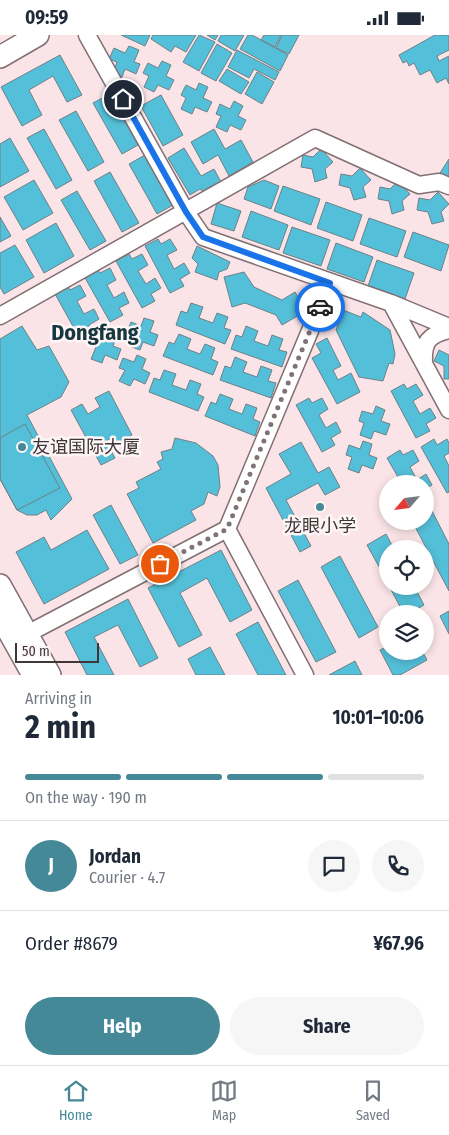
<!DOCTYPE html>
<meta charset="utf-8">
<style>
body{margin:0;font-family:"Fira Sans Condensed","Noto Sans SC",sans-serif;background:#f6f6f7;color:#1f2937;height:100vh;display:flex;flex-direction:column;font-size:19px;white-space:nowrap}
*{box-sizing:border-box;margin:0}
p{font-size:16px;color:#747a83}
.icon{flex:none;width:28px;height:28px;fill:none;stroke:currentColor;stroke-width:2;stroke-linecap:round;stroke-linejoin:round}
.map{position:relative;height:640px;overflow:hidden}
.details{display:flex;flex-direction:column;background:#fff;flex:1}
.details>*{flex:none}
.needle{width:32px;rotate:242deg}
.buttons{position:absolute;left:379px;top:440px;display:grid;gap:10px}
.buttons a{display:grid;place-items:center;width:55px;height:55px;border-radius:50%;background:#fff;box-shadow:0 2px 8px #0003;font-size:25px}
.scale{position:absolute;left:15px;bottom:12px;width:84px;box-sizing:border-box;padding-left:5px;border:2px solid #3e3637;border-top:0;font-size:14px;line-height:18px;white-space:nowrap;color:#3e3637;-webkit-text-stroke:4px #fef5f7;paint-order:stroke}
.pin{position:absolute;display:grid;place-items:center;width:42px;height:42px;color:#fff;margin:-21px;border:2px solid #fff;border-radius:50%;box-shadow:0 1px 5px #0007}
.courier{position:absolute;display:grid;place-items:center;width:50px;height:50px;margin:-25px;border:4px solid #1a73e8;border-radius:50%;background:#fff;color:#222;box-shadow:0 1px 6px #0007}
.overview em{font-style:normal;font-weight:700}
.overview div{display:flex;flex-direction:column-reverse}
.overview{display:flex;align-items:center;justify-content:space-between;height:85px;padding:0 25px}
h1{font-size:32px;font-weight:700;line-height:38px}
.bar{display:grid;grid-template-columns:repeat(4,1fr);gap:8px 5px;align-content:center;height:60px;padding:0 25px}
.bar i{height:6px;border-radius:4px;background:#e0e1e3}
.bar .current{background:#458898}
.bar p{grid-column:span 4}
.line{display:flex;align-items:center;gap:12px;padding:0 25px;border-top:1px solid #e0e1e3}
.line div{flex:1}
.round{display:grid;place-items:center;flex:none;width:52px;height:52px;border-radius:26px;background:#f6f6f7}
.action{display:flex;gap:10px;margin-top:auto;padding:10px 25px}
.action a{flex:1;height:58px;border-radius:30px;background:#458898;color:#fff;font-size:20px;font-weight:700;line-height:58px;text-align:center}
.action a+a{background:#f6f6f7;color:#1f2937}
.status{display:flex;justify-content:space-between;align-items:center;height:35px;padding:0 25px;background:#fff;direction:ltr}
.status svg{height:14px;fill:currentColor}
.tab-bar{display:flex;justify-content:space-around;align-items:center;height:70px;border-top:1px solid #e0e1e3;background:#fff;font-size:14px;color:#747a83}
.tab-bar a{display:grid;justify-items:center;gap:2px}
.tab-bar .current{color:#458898}
.map>svg:first-child{display:block}
</style>
<div class="status"><b>09:59</b><svg viewBox="0 0 49 12"><path d="M0 12V9h3v3zM5 12V6h3v6zM10 12V3h3v9zM15 12V0h3v12zM26 1h20v11H26zM47 4h2v5h-2z"/></svg></div>
<div class="map">
<svg width="449" height="640" viewBox="0 0 449 640">
<rect width="100%" height="100%" fill="#fae4e8"/>
<path fill="#54bfd8" stroke="#6d8186" d="M121,0H150L145,11Z
M153,0H196L186,17L175,11L171,17L151,4Z
M199,0L215,7L199,36L183,27Z
M207,0H218L215,5Z
M221,0H244L235,16L218,6Z
M248,0H252L288,20L280,36L240,14Z
M264,0H281L275,12L261,5Z
M282,0H299L289,19L276,13Z
M435,0H449V15L437,21L439,26L449,21V49L446,43L437,48L430,35L420,40L414,28L409,31L407,26L403,28L399,20Z
M217,9L232,18L216,46L201,38Z
M129,11L139,15L134,27L140,29L136,39L125,34L122,42L113,38L117,27L109,24L114,13L125,18Z
M237,15L279,37L275,45L254,34L249,43L228,32Z
M60,20L82,60L67,67L53,41L29,55L42,80L22,91L1,52Z
M162,26L171,30L166,41L174,45L169,55L158,50L154,57L144,52L149,41L143,38L148,28L158,33Z
M227,34L249,47L241,59L219,46Z
M257,37L274,47L262,69L245,59Z
M199,48L208,52L203,63L212,67L207,77L195,72L192,79L181,74L186,63L181,60L186,50L196,55Z
M110,59L138,110L122,119L93,68Z
M161,60L183,100L163,111L141,71Z
M234,66L243,71L238,81L246,85L241,95L230,90L227,97L216,92L221,81L216,79L220,69L230,74Z
M76,76L104,127L88,136L59,85Z
M44,94L72,145L56,154L27,103Z
M214,94L225,114L241,105L253,127L229,141L218,120L203,129L191,107Z
M10,103L29,136L0,152V109Z
M184,113L201,141L214,134L221,147L204,157L200,154L190,160L168,123Z
M321,114L333,127L325,134L327,143L315,147L312,134L301,132L303,120L313,122Z
M145,120L173,170L157,179L129,129Z
M449,124V144L440,138Z
M360,133L371,145L363,152L366,162L354,165L350,153L339,150L341,139L352,141Z
M110,137L139,188L122,197L94,146Z
M34,145L53,178L23,195L4,162Z
M264,145L279,151L271,174L244,164L248,152Z
M398,146L410,159L402,166L404,175L392,179L389,166L378,164L380,152L390,154Z
M283,151L320,164L311,190L274,176Z
M77,156L106,206L90,215L61,165Z
M438,157L449,169L441,177L444,186L432,189L428,177L417,175L419,163L430,165Z
M326,167L362,180L353,206L317,193Z
M217,168L241,176L234,196L211,189Z
M251,176L288,190L279,215L242,202Z
M0,182L11,201L0,207Z
M369,183L406,196L397,222L360,209Z
M56,188L74,221L44,238L26,205Z
M292,192L330,205L321,231L283,218Z
M413,197L449,210L441,236L404,222Z
M158,204L161,209L170,204L177,215L167,220L174,234L184,228L190,238L180,244L184,251L170,258L145,211Z
M336,208L373,222L364,247L327,234Z
M15,210L34,242L4,259L0,252V218Z
M197,211L230,227L227,234L219,237L217,245L195,237L198,229L192,223Z
M129,219L132,224L142,219L148,230L138,236L146,249L155,243L161,253L151,259L155,266L142,273L116,226Z
M377,225L414,238L405,264L368,251Z
M97,233L100,238L110,233L116,245L107,250L114,263L124,257L129,268L119,273L123,280L110,287L84,241Z
M244,237L254,252L282,265L295,257L306,276L282,290L276,280L245,268L232,272L224,242Z
M67,250L70,255L80,250L86,261L77,266L84,279L94,274L99,284L89,290L93,297L80,304L54,257Z
M191,268L203,272L199,283L213,288L217,278L228,282L224,293L231,295L225,309L176,290L181,276L187,278Z
M343,275L361,282L363,277L390,295L395,319L393,329L389,328L383,346L359,342L336,295Z
M144,283L154,286L150,297L158,300L154,311L143,307L140,315L129,311L133,299L127,297L131,287L141,291Z
M22,291L37,315L49,311L69,347L61,362L27,380L72,464L51,485L46,475L37,480H27L17,475L0,444V304Z
M246,291L258,296L254,306L268,311L272,300L283,304L279,315L287,317L282,332L231,314L236,300L242,302Z
M108,296L117,300L113,311L121,314L117,325L105,320L102,328L91,324L96,312L90,310L94,300L105,304Z
M179,299L191,304L187,314L200,319L205,309L215,313L211,324L218,327L213,340L163,321L169,307L174,309Z
M327,303L341,331L333,335L338,345L351,338L360,357L337,369L312,323L321,318L316,309Z
M439,315L449,320V344H444V331L434,326Z
M137,320L146,324L142,334L150,338L145,349L134,344L130,351L119,346L125,335L119,333L123,323L134,327Z
M235,322L247,327L243,337L257,342L261,331L272,335L268,346L276,348L271,363L220,345L225,331L231,333Z
M164,335L176,339L172,350L186,355L190,345L201,349L197,359L204,362L198,376L149,357L154,343L160,345Z
M404,349L407,354L416,349L423,360L413,366L420,379L430,373L436,383L426,389L430,396L416,403L391,356Z
M109,356L132,400L117,408L114,402L106,406L115,423L101,430L71,375L82,369L88,379L100,372L95,363Z
M220,359L233,364L229,374L242,379L246,369L257,373L253,384L260,387L255,401L205,381L211,367L216,369Z
M309,363L312,368L322,363L328,374L319,380L326,393L336,387L341,397L331,403L335,410L322,417L296,370Z
M376,371L385,375L381,386L390,389L386,400L374,396L371,404L360,400L364,388L359,386L362,376L373,379Z
M25,389L60,453L17,475L0,444V403Z
M175,403L196,408L213,421L218,430L220,452L217,461L208,457L204,469L191,476L196,485L153,508L127,459L139,453L136,447L161,434L157,427L163,424L161,417L172,414Z
M434,404L437,410L447,404L449,408V418L444,421L449,431V457L447,458L421,412Z
M363,406L372,409L369,420L377,423L373,434L362,430L359,438L348,434L352,422L346,420L349,410L360,414Z
M301,407L318,438L329,432L340,452L325,460L318,448L286,465L311,511L300,517L266,453L291,439L279,419Z
M400,415L403,420L413,415L419,426L410,432L417,445L426,439L432,450L425,454V449H402L387,423Z
M111,470L138,520L120,529L93,480Z
M431,474L449,509V556L412,486H425V477Z
M87,495L109,534L44,569L16,517L44,502L51,515Z
M386,499L394,514H388V548L367,510Z
M221,515L252,575L230,587L207,543L180,558L202,600L179,612L148,553Z
M340,521L378,592L359,603L321,532Z
M298,545L336,617L316,627L278,556Z
M389,551H414L424,570L409,579H404Z
M128,564L158,623L140,632L118,590L94,602L114,640H87L65,597Z
M449,576V599L440,581Z
M258,587L286,640H258L236,599Z
M388,611V616H422L427,625L400,640H393L380,615Z
M210,612L225,640H196L188,624Z
M355,626L362,640H329Z"/>
<g fill="none" stroke-linecap="round" stroke-linejoin="round">
<defs>
<path id="minor" d="M87,0L186,177L203,202L391,268L449,292
M391,268L449,375
M0,281L315,103L419,150L439,147L449,151
M424,328C423,307 428,300 449,295
M227,494L305,640
M27,599L227,494L330,248"/>
<path id="major" d="M0,22L38,0
M0,550L50,640
M0,581L33,640"/>
</defs>
<use href="#minor" stroke="#826f73" stroke-width="19"/>
<use href="#major" stroke="#826f73" stroke-width="24"/>
<use href="#minor" stroke="#fff" stroke-width="16"/>
<use href="#major" stroke="#fff" stroke-width="21"/>
</g>
<g fill="none" stroke-linecap="round" stroke-linejoin="round">
<path stroke="#807375" stroke-width="5" stroke-dasharray="0 9" d="M160,529L227,494L320,272"/>
<path stroke="#1a73e8" stroke-width="6" d="M123,64L186,177L203,202L330,248L320,272"/>
</g>
<g fill="#458898" stroke="#fef5f7" stroke-width="2">
<circle cx="22" cy="412" r="5"/>
<circle cx="320" cy="472" r="5"/>
</g>
<g text-anchor="middle" dominant-baseline="central" stroke-width="5" stroke-linejoin="round" paint-order="stroke">
<g font-size="18" fill="#3e3637" stroke="#fef5f7" text-anchor="start">
<text x="32" y="412">友谊国际大厦</text>
<text x="320" y="491" text-anchor="middle">龙眼小学</text>
</g>
<g font-size="22" font-weight="bold" fill="#17373e" stroke="#fef5f7">
<text x="95" y="297">Dongfang</text>
</g>
</g>
</svg>
<div class="buttons">
<a><svg class="needle" viewBox="-14 -14 28 28"><path d="M0-13l5 13h-10z" fill="#e53935"/><path d="M0 13l5-13h-10z" fill="#747a83"/></svg></a>
<a><svg class="icon" aria-label="locate" viewBox="0 0 24 24"><circle cx="12" cy="12" r="6"/><path d="M12 2v4M12 18v4M2 12h4M18 12h4"/></svg></a>
<a><svg class="icon" aria-label="layers" viewBox="0 0 24 24"><path d="M12 4l9 5-9 5-9-5zM3 14l9 5 9-5"/></svg></a>
</div>
<div class="scale">50 m</div>
<div class="pin" style="left:160px;top:529px;background:#ea580c"><svg class="icon" aria-label="bag" viewBox="0 0 24 24"><path d="M5 8h14l-1 12H6zM9 8a3 3 0 0 1 6 0"/></svg></div>
<div class="pin" style="left:123px;top:64px;background:#1f2937"><svg class="icon" aria-label="home" viewBox="0 0 24 24"><path d="M3 11l9-7 9 7M6 9v11h12V9"/></svg></div>
<div class="courier" style="left:320px;top:272px"><svg class="icon" aria-label="car" viewBox="0 0 24 24"><path d="M5 17H2v-5l4-1 3-4h7l3 4 3 1v5h-3M9 17h6M6 11h13"/><circle cx="7" cy="17" r="2"/><circle cx="17" cy="17" r="2"/></svg></div>
</div>
<section class="details">
<div class="overview"><div><h1>2 min</h1><p>Arriving in</p></div><em>10:01–10:06</em></div>
<div class="bar"><i class="current"></i><i class="current"></i><i class="current"></i><i></i><p>On the way · 190 m</p></div>
<div class="line" style="height:90px"><b class="round" style="background:#458898;color:#fff">J</b><div><b>Jordan</b><p>Courier · 4.7</p></div><a class="round"><svg class="icon" aria-label="chat" viewBox="0 0 24 24"><path d="M4 5h16v11H9l-5 4z"/></svg></a><a class="round"><svg class="icon" aria-label="phone" viewBox="0 0 24 24"><path d="M5 4h4l2 5-3 2q2 4 5 5l2-3 5 2v4C11 20 4 13 5 4z"/></svg></a></div>
<div class="line" style="height:65px"><div>Order #8679</div><b>¥67.96</b></div>
<div class="action"><a>Help</a><a>Share</a></div>
</section>
<nav class="tab-bar">
<a class="current"><svg class="icon" aria-label="home" viewBox="0 0 24 24"><path d="M3 11l9-7 9 7M6 9v11h12V9"/></svg>Home</a>
<a><svg class="icon" aria-label="map" viewBox="0 0 24 24"><path d="M3 6l6-2 6 2 6-2v14l-6 2-6-2-6 2zM9 4v14M15 6v14"/></svg>Map</a>
<a><svg class="icon" aria-label="saved" viewBox="0 0 24 24"><path d="M7 4h10v16l-5-4-5 4z"/></svg>Saved</a>
</nav>
